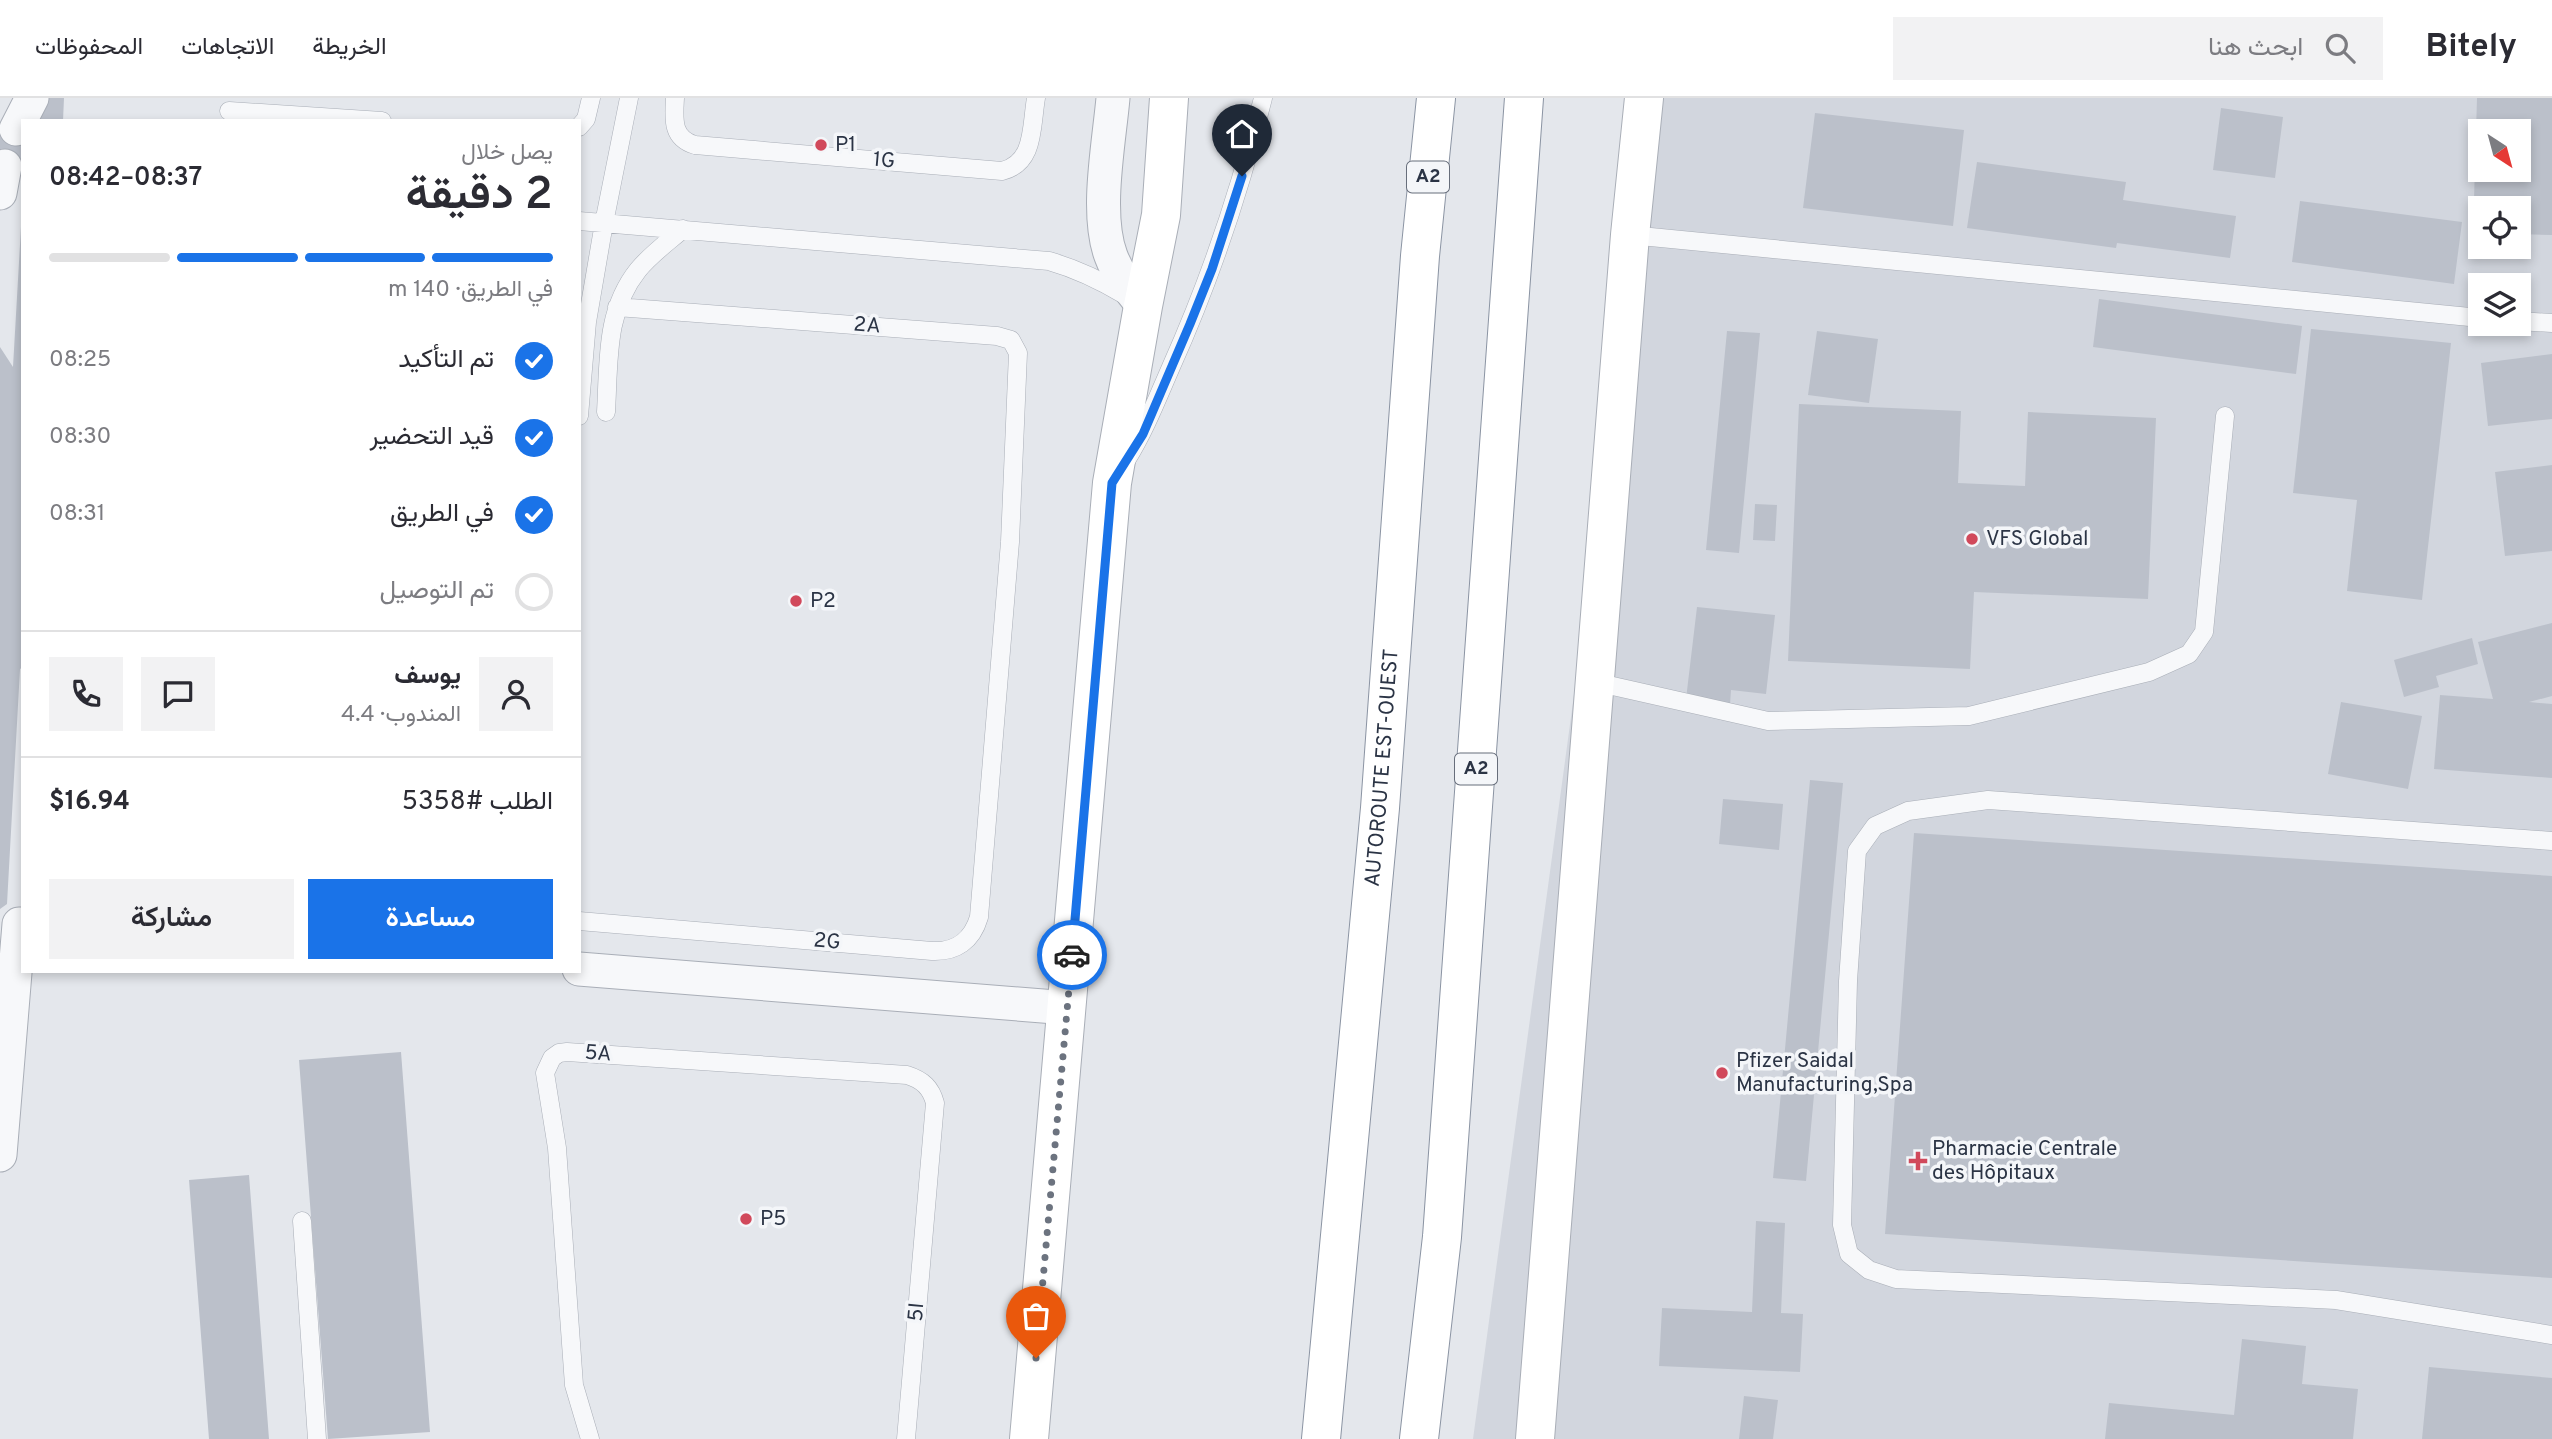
<!DOCTYPE html>
<html lang="ar">
<meta charset="utf-8">
<style>
body{margin:0;font-family:Overpass,Vazirmatn,sans-serif;background:#f2f2f3;color:#2b2b33;direction:rtl;height:100vh;display:flex;flex-direction:column;font-size:26px;white-space:nowrap}
*{box-sizing:border-box;margin:0}
p{font-size:23px;color:#7c7c81}
.icon{flex:none;width:38px;height:38px;fill:none;stroke:currentColor;stroke-width:2;stroke-linecap:round;stroke-linejoin:round}
.map{position:relative;flex:1;overflow:hidden;direction:ltr}
.details{position:absolute;left:21px;top:21px;width:560px;height:854px;display:flex;flex-direction:column;background:#fff;border-radius:0px;box-shadow:0 4px 10px #0003;direction:rtl}
.details>*{flex:none}
.needle{width:46px;rotate:144deg}
.tools{position:absolute;left:2468px;top:21px;display:grid;gap:14px}
.tools a{display:grid;place-items:center;width:63px;height:63px;border-radius:0px;background:#fff;box-shadow:0 4px 10px #0003;font-size:35px}
.pin{position:absolute;display:grid;place-items:center;width:60px;height:60px;color:#fff;margin:-72px -30px;border-radius:50% 50% 50% 0;rotate:-45deg;box-shadow:0 0 7px #0007}
.pin .icon{rotate:45deg}
.courier{position:absolute;display:grid;place-items:center;width:70px;height:70px;margin:-35px;border:5px solid #1a73e8;border-radius:50%;background:#fff;color:#222;box-shadow:0 2px 9px #0007}
.head em{font-style:normal;font-weight:600}
.head div{display:flex;flex-direction:column-reverse}
.head{display:flex;align-items:center;justify-content:space-between;height:119px;padding:0 28px}
h1{font-size:46px;font-weight:600;line-height:52px}
.bar{display:grid;grid-template-columns:repeat(4,1fr);gap:10px 7px;align-content:center;height:84px;padding:0 28px}
.bar i{height:9px;border-radius:5px;background:#e1e1e2}
.bar .on{background:#1a73e8}
.bar p{grid-column:span 4}
.line{display:flex;align-items:center;gap:18px;padding:0 28px;border-top:2px solid #e1e1e2}
.line div{flex:1}
.round{display:grid;place-items:center;flex:none;width:74px;height:74px;border-radius:0px;background:#f2f2f3}
ol{padding:0 28px;list-style:none}
li{display:flex;align-items:center;gap:21px;height:77px}
li p{margin-inline-start:auto}
li .icon{padding:7px;border-radius:50%;background:#1a73e8;color:#fff;stroke-width:4}
li:last-child{color:#7c7c81}
li i{width:38px;height:38px;border:4px solid #e1e1e2;border-radius:50%}
.primary-button{display:flex;gap:14px;margin-top:auto;padding:14px 28px}
.primary-button a{flex:1;height:80px;border-radius:0px;background:#1a73e8;color:#fff;font-size:28px;font-weight:600;line-height:80px;text-align:center}
.primary-button a+a{background:#f2f2f3;color:#2b2b33}
header{display:flex;align-items:center;gap:42px;box-sizing:border-box;height:98px;padding:0 35px;background:#fff;border-bottom:2px solid #e1e1e2}
header strong{font-size:33px}
nav{display:flex;gap:38px;margin-inline-start:auto;font-size:24px}
.search{width:490px;height:63px;background:#f2f2f3;display:flex;align-items:center;gap:18px;box-sizing:border-box;padding:0 24px;border-radius:0px;color:#7c7c81;font-size:26px}
.map>svg:first-child{display:block}
</style>
<header>
<strong>Bitely</strong>
<div class="search"><svg class="icon" aria-label="search" viewBox="0 0 24 24"><circle cx="10" cy="10" r="6"/><path d="M15 15l6 6"/></svg>ابحث هنا</div>
<nav><a>الخريطة</a><a>الاتجاهات</a><a>المحفوظات</a></nav>
</header>
<div class="map">
<svg width="2552" height="1341" viewBox="0 0 2552 1341">
<rect width="100%" height="100%" fill="#e4e7ec"/>
<path fill="#d2d6de" fill-rule="evenodd" d="M1655,0H2552V1341H1473ZM2480,33H2518V72H2480ZM2480,110H2518V149H2480ZM2480,187H2518V226H2480Z"/>
<path fill="#bbc0ca" fill-rule="evenodd" d="M33,0H64L63,23H32Z
M2477,0H2552V137L2518,136V110H2480V135H2473ZM2480,33H2518V72H2480Z
M2221,10L2283,19L2275,80L2213,72Z
M1815,15L1964,32L1953,128L1803,110Z
M13,26L23,41V61L7,72L0,61V34Z
M1977,64L2126,84L2123,102L2236,118L2230,160L2117,145L2116,150L1967,130Z
M2300,103L2462,124L2454,186L2292,164Z
M21,129H23V569L20,571L7,806L0,811V249L13,269Z
M2099,201L2302,228L2296,276L2093,249Z
M2311,231L2451,245L2422,502L2347,493L2357,402L2293,395Z
M1727,233L1760,235L1739,455L1706,452Z
M1817,233L1878,241L1869,305L1808,297Z
M2552,256V321L2488,328L2481,265Z
M1799,306L1961,313L1958,385L2025,388L2028,314L2156,320L2148,501L1974,494L1970,571L1788,563Z
M2552,367V453L2505,458L2495,374Z
M1755,406L1777,407L1775,443L1753,442Z
M1697,509L1775,517L1766,596L1731,592L1730,607L1686,601Z
M2552,525V598L2529,604L2552,606V680L2434,671L2440,597L2493,601L2478,544Z
M2472,540L2478,566L2436,578L2439,589L2404,599L2394,562Z
M2341,604L2422,618L2408,691L2328,676Z
M1810,682L1843,685L1806,1083L1773,1080Z
M1723,701L1783,706L1779,752L1719,746Z
M1914,735L2552,778V1180L1885,1136Z
M401,954L430,1334L328,1341L299,962Z
M249,1077L269,1341H209L189,1082Z
M1756,1123L1785,1125L1781,1215L1803,1216L1800,1274L1659,1268L1662,1210L1752,1214Z
M2242,1241L2306,1248L2302,1286L2358,1291L2353,1341H2105L2109,1305L2234,1317Z
M2429,1269L2552,1280V1341H2422Z
M1744,1298L1778,1302L1773,1341H1739Z"/>
<g fill="none" stroke-linecap="round" stroke-linejoin="round">
<defs>
<path id="lane" d="M675,0C674,20 671,40 695,47L1002,73C1035,65 1031,29 1036,0
M229,13L382,23
M579,29L586,21L591,0
M579,123L1049,163C1077,171 1100,182 1125,197
M1630,137L2480,220
M2518,223L2552,225
M606,314C609,264 605,213 638,172C650,157 668,144 683,131
M579,318L587,224L604,125L629,0
M1127,361C1145,332 1157,301 1171,269C1210,182 1240,93 1263,0
M1595,584L1768,623L1969,618L2149,574L2189,556L2204,534L2225,318
M2552,743L1988,702L1908,713L1875,728L1857,753L1848,883L1842,1127L1849,1156L1869,1172L1896,1181L2336,1202L2552,1237
M579,823L932,853C956,854 972,843 979,819L1010,444L1018,255L1011,242L997,238L617,209
M302,1123L317,1341
M590,1341L574,1287L557,1050L545,975L552,960L559,955L567,954L907,977C923,982 931,990 935,1005L906,1341"/>
<path id="street" d="M1113,0C1109,45 1095,116 1111,158C1118,177 1130,192 1143,208
M16,31L32,0
M0,95L5,68
M579,871L1068,910
M0,1057L19,826"/>
<path id="secondary" d="M1029,1341L1112,385L1143,208L1161,117L1169,0
M1535,1341L1630,137L1644,0"/>
<g id="highway">
<path id="s1" d="M1321,1341L1380,710L1420,158L1436,0"/>
<path d="M1419,1341L1442,1139L1524,0"/>
</g>
</defs>
<use href="#lane" stroke="#a9aeb7" stroke-width="19"/>
<use href="#street" stroke="#a9aeb7" stroke-width="35"/>
<use href="#secondary" stroke="#a9aeb7" stroke-width="40"/>
<use href="#highway" stroke="#8b94a3" stroke-width="40"/>
<use href="#lane" stroke="#f7f8fa" stroke-width="18"/>
<use href="#street" stroke="#f7f8fa" stroke-width="33"/>
<use href="#secondary" stroke="#fff" stroke-width="38"/>
<use href="#highway" stroke="#fff" stroke-width="38"/>
</g>
<g fill="none" stroke-linecap="round" stroke-linejoin="round">
<path stroke="#6c737f" stroke-width="7" stroke-dasharray="0 12.6" d="M1036,1260L1072,857"/>
<path stroke="#1a73e8" stroke-width="9" d="M1072,857L1112,385L1143,336L1190,226L1212,171L1242,78"/>
</g>
<g fill="#d1495b" stroke="#f4f6f9" stroke-width="2.5">
<circle cx="821" cy="47" r="7"/>
<circle cx="1972" cy="441" r="7"/>
<circle cx="796" cy="503" r="7"/>
<circle cx="1722" cy="975" r="7"/>
<path d="M1914.5 1052.5h7v7h7v7h-7v7h-7v-7h-7v-7h7z"/>
<circle cx="746" cy="1121" r="7"/>
</g>
<g text-anchor="middle" dominant-baseline="central" stroke-width="7" stroke-linejoin="round" paint-order="stroke">
<g fill="#f4f6f9" stroke="#676e7b" stroke-width="2">
<rect x="1407" y="63.5" width="42" height="31" rx="5"/>
<rect x="1455" y="655.5" width="42" height="31" rx="5"/>
</g>
<g font-size="19" font-weight="bold" fill="#2b3445">
<text x="1428" y="79">A2</text>
<text x="1476" y="671">A2</text>
</g>
<g font-size="21" fill="#2b3445" stroke="#f4f6f9" text-anchor="start">
<text x="835" y="47">P1</text>
<text x="1986" y="441">VFS Global</text>
<text x="810" y="503">P2</text>
<text x="1736" y="963">Pfizer Saidal<tspan x="1736" dy="24">Manufacturing,Spa</tspan></text>
<text x="1932" y="1051">Pharmacie Centrale<tspan x="1932" dy="24">des Hôpitaux</tspan></text>
<text x="760" y="1121">P5</text>
</g>
<g font-size="21" fill="#2b3445" stroke="#f4f6f9">
<text transform="translate(884 63) rotate(5)">1G</text>
<text transform="translate(867 228) rotate(4)">2A</text>
<text stroke="none"><textPath href="#s1" startOffset="674">AUTOROUTE EST-OUEST</textPath></text>
<text transform="translate(827 844) rotate(5)">2G</text>
<text transform="translate(598 956) rotate(4)">5A</text>
<text transform="translate(917 1214) rotate(-85)">5I</text>
</g>
</g>
</svg>
<div class="tools">
<a><svg class="needle" viewBox="-14 -14 28 28"><path d="M0-13l5 13h-10z" fill="#e53935"/><path d="M0 13l5-13h-10z" fill="#7c7c81"/></svg></a>
<a><svg class="icon" aria-label="locate" viewBox="0 0 24 24"><circle cx="12" cy="12" r="6"/><path d="M12 2v4M12 18v4M2 12h4M18 12h4"/></svg></a>
<a><svg class="icon" aria-label="layers" viewBox="0 0 24 24"><path d="M12 4l9 5-9 5-9-5zM3 14l9 5 9-5"/></svg></a>
</div>
<div class="pin" style="left:1036px;top:1260px;background:#ea580c"><svg class="icon" aria-label="bag" viewBox="0 0 24 24"><path d="M5 8h14l-1 12H6zM9 8a3 3 0 0 1 6 0"/></svg></div>
<div class="pin" style="left:1242px;top:78px;background:#1f2937"><svg class="icon" aria-label="home" viewBox="0 0 24 24"><path d="M3 11l9-7 9 7M6 9v11h12V9"/></svg></div>
<div class="courier" style="left:1072px;top:857px"><svg class="icon" aria-label="car" viewBox="0 0 24 24"><path d="M5 17H2v-5l4-1 3-4h7l3 4 3 1v5h-3M9 17h6M6 11h13"/><circle cx="7" cy="17" r="2"/><circle cx="17" cy="17" r="2"/></svg></div>
<section class="details">
<div class="head"><div><h1>2 دقيقة</h1><p>يصل خلال</p></div><em>08:37–08:42</em></div>
<div class="bar"><i class="on"></i><i class="on"></i><i class="on"></i><i></i><p>في الطريق · 140 m</p></div>
<ol>
<li><svg class="icon" aria-label="check" viewBox="0 0 24 24"><path d="M5 12l5 5 9-10"/></svg>تم التأكيد<p>08:25</p></li>
<li><svg class="icon" aria-label="check" viewBox="0 0 24 24"><path d="M5 12l5 5 9-10"/></svg>قيد التحضير<p>08:30</p></li>
<li><svg class="icon" aria-label="check" viewBox="0 0 24 24"><path d="M5 12l5 5 9-10"/></svg>في الطريق<p>08:31</p></li>
<li><i></i>تم التوصيل</li>
</ol>
<div class="line" style="height:126px"><a class="round"><svg class="icon" aria-label="person" viewBox="0 0 24 24"><circle cx="12" cy="8" r="4"/><path d="M4 21q1-7 8-7t8 7"/></svg></a><div><b>يوسف</b><p>المندوب · 4.4</p></div><a class="round"><svg class="icon" aria-label="chat" viewBox="0 0 24 24"><path d="M4 5h16v11H9l-5 4z"/></svg></a><a class="round"><svg class="icon" aria-label="phone" viewBox="0 0 24 24"><path d="M5 4h4l2 5-3 2q2 4 5 5l2-3 5 2v4C11 20 4 13 5 4z"/></svg></a></div>
<div class="line" style="height:91px"><div>الطلب #5358</div><b>$16.94</b></div>
<div class="primary-button"><a>مساعدة</a><a>مشاركة</a></div>
</section>
</div>
